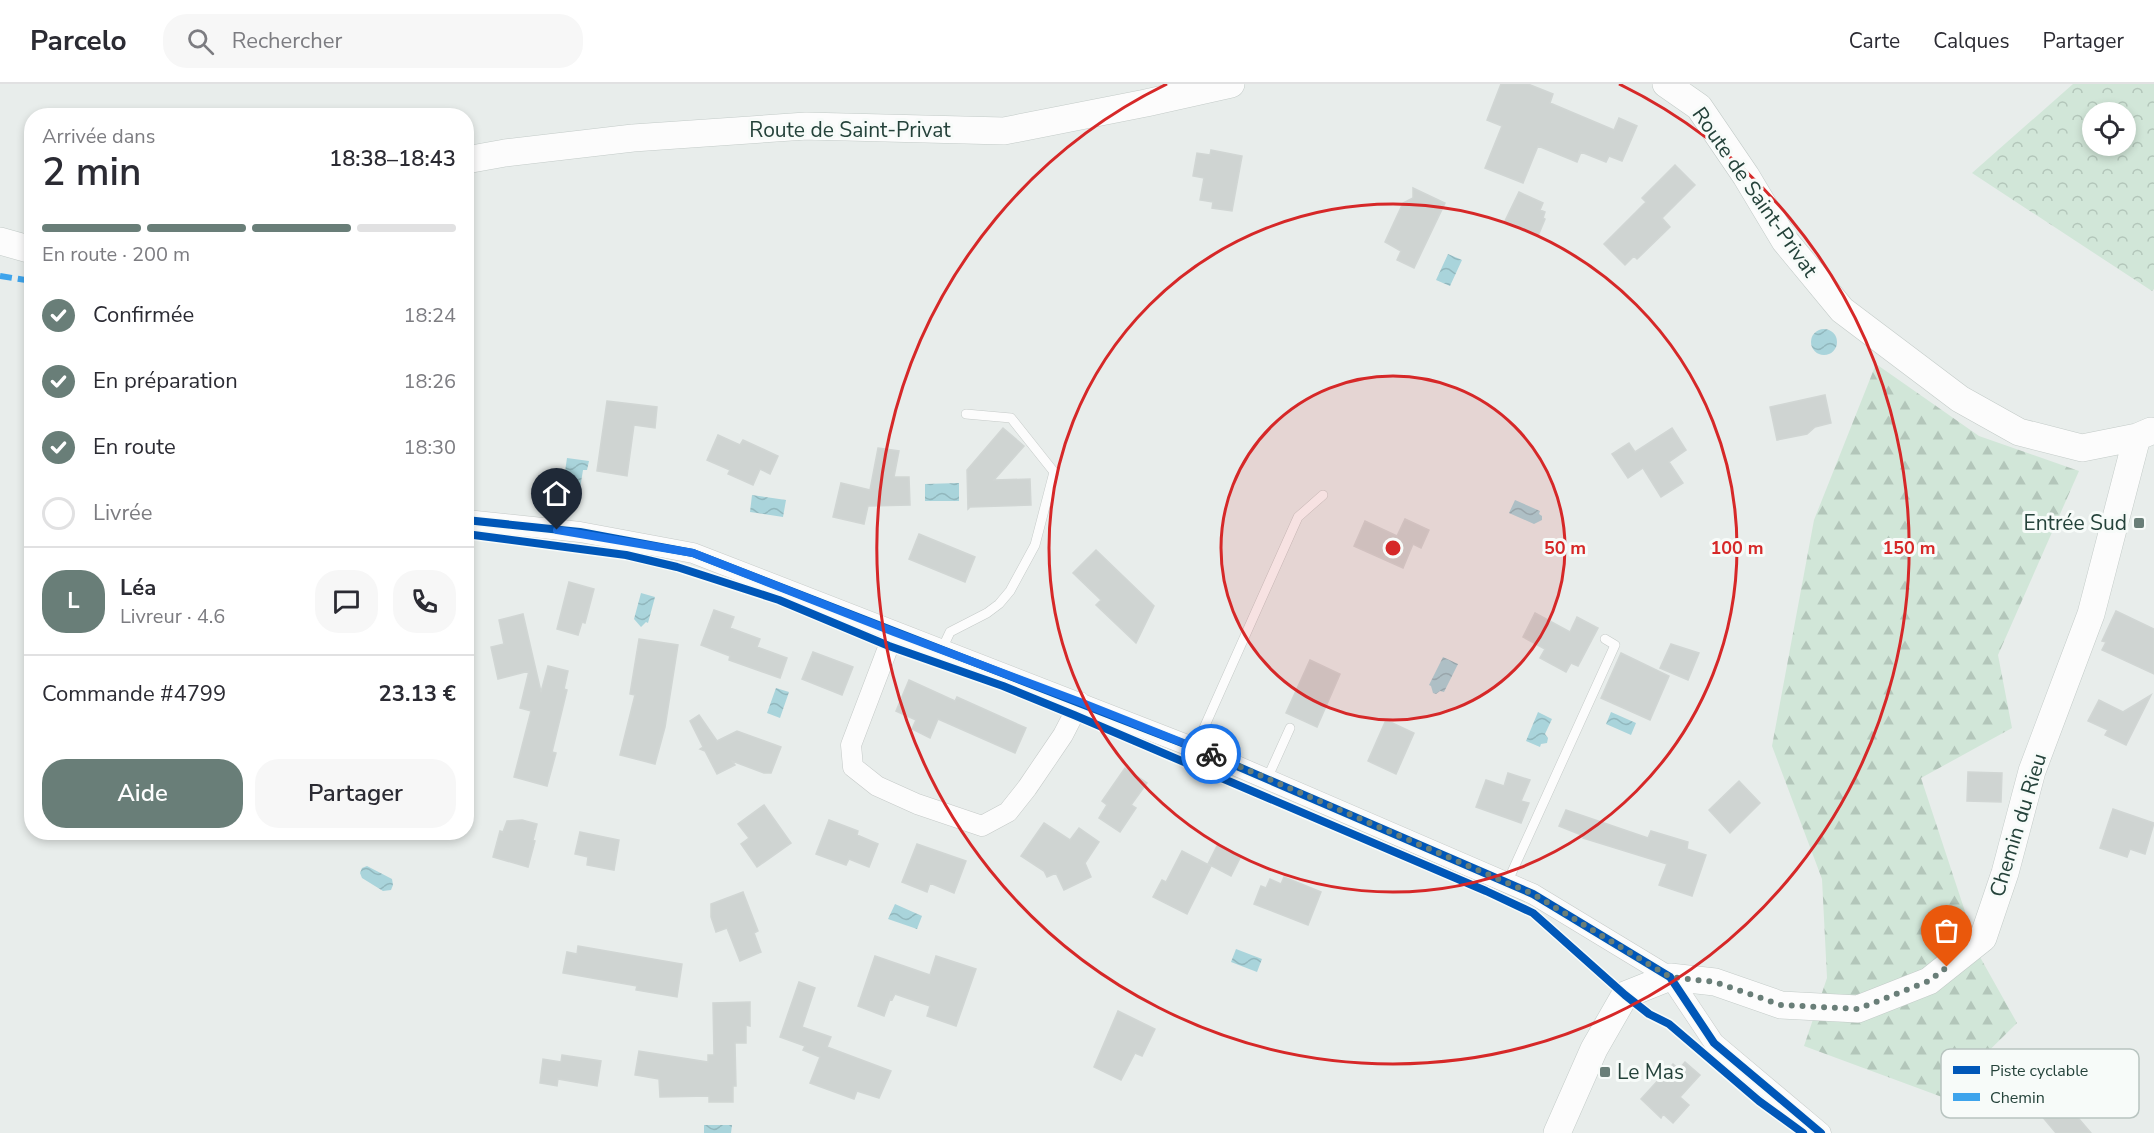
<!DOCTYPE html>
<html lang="fr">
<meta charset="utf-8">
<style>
body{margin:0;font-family:"Nunito Sans",sans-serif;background:#f7f7f7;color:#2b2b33;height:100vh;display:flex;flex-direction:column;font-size:22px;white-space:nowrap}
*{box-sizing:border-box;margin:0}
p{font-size:20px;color:#7c7c81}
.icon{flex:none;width:33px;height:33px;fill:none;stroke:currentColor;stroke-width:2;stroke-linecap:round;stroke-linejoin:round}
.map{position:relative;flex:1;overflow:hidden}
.details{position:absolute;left:24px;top:24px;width:450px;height:732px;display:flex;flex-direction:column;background:#fff;border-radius:24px;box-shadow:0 3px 9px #0003}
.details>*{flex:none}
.buttons{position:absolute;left:2082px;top:18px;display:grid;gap:12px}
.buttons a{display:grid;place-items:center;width:54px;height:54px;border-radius:50%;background:#fff;box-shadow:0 3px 9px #0003;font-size:30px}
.pin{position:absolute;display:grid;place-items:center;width:51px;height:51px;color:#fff;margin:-62px -26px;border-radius:50% 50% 50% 0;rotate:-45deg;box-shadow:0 0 6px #0007}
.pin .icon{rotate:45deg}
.courier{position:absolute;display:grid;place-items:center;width:60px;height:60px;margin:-30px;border:4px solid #1a73e8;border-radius:50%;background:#fff;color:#222;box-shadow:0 2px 8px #0007}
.summary em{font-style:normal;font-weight:600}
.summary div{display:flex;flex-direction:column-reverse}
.summary{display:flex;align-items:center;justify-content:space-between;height:102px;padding:0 18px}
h1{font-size:39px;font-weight:600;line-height:45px}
.bar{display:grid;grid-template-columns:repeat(4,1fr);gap:9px 6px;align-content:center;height:72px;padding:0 18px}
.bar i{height:8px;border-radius:4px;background:#e1e1e2}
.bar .current{background:#697e78}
.bar p{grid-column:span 4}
.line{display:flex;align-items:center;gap:15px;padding:0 18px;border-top:2px solid #e1e1e2}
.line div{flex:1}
.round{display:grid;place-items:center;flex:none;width:63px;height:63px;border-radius:24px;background:#f7f7f7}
ol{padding:0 18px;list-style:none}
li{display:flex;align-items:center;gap:18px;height:66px}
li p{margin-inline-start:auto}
li .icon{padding:6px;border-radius:50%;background:#697e78;color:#fff;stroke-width:4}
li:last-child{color:#7c7c81}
li i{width:33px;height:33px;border:3px solid #e1e1e2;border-radius:50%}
.button{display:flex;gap:12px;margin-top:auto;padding:12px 18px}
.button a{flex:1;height:69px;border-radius:24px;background:#697e78;color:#fff;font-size:24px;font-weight:600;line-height:69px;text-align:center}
.button a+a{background:#f7f7f7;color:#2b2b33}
header{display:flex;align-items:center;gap:36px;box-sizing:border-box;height:84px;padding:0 30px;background:#fff;border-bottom:2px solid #e1e1e2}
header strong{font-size:28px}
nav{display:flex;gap:33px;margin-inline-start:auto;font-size:21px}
.search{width:420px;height:54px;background:#f7f7f7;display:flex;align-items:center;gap:15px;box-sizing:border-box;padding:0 21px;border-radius:24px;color:#7c7c81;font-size:22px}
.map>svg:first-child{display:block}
</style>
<header>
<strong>Parcelo</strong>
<div class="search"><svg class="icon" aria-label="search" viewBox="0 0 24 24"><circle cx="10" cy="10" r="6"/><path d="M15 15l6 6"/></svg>Rechercher</div>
<nav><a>Carte</a><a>Calques</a><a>Partager</a></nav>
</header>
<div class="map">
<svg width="2154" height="1049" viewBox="0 0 2154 1049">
<defs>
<pattern id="forest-firs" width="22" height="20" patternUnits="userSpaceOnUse" patternTransform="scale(1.5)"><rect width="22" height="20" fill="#d1e6d8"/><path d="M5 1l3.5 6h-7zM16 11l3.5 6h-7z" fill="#b3c6ba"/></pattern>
<pattern id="park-crowns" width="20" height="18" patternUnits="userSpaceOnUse" patternTransform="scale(1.5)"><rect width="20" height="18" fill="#d1e6d8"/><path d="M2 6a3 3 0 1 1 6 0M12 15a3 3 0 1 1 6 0" fill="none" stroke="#b3c6ba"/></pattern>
<pattern id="water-waves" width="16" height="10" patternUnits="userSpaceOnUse" patternTransform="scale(1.5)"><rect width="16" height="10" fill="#a9d4db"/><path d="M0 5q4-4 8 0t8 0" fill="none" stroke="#91b7bd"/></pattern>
</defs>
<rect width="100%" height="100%" fill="#e8edeb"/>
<path fill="url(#forest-firs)" d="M1876,280L1979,352L2079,387L1998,571L2012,644L1921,694L1980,873L2017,939L1942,1013L1804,962L1827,894L1822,795L1772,662L1814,436Z"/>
<path fill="url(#park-crowns)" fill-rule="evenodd" d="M2073,0H2154V205L2152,207L1972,89ZM2092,28H2126V62H2092Z"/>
<path fill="url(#water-waves)" d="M1448,170L1462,176L1450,202L1436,196Z
M1811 258a13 13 0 1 1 26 0a13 13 0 1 1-26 0Z
M567,374L589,377L587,386H583L579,411L562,408Z
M959,399V417H925V400Z
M752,411L786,416L783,433L750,428Z
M1515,416L1540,427L1539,430L1542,432V436L1534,440L1509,429Z
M641,509L655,513L648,539L646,538L641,543L634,535Z
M1443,573L1458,580L1444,608L1440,607L1436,610L1433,609L1431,602L1429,601Z
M776,604L789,608L780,634L767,629Z
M1538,628L1552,635L1545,650L1548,654L1547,659L1541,660L1540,663L1526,657Z
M1611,628L1636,639L1631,651L1606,640Z
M367,782L392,795L393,801L391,806L383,807L362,794L360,789L362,784Z
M895,820L922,832L917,845L888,835Z
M1236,865L1262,875L1257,888L1231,878Z
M704,1041H732L731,1049H704Z"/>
<path fill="#cfd4d2" stroke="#d1d6d4" stroke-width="1.5" d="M1501,0H1528L1553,10L1550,19L1614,46L1619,34L1637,42L1622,77L1609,72L1606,78L1581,68L1577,78L1538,62L1523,99L1485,84L1502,42L1487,36Z
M1211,66L1242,72L1232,127L1212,124L1213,118L1200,116L1204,94L1193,92L1197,69L1210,71Z
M1675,81L1695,101L1662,134L1670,143L1637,175L1634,172L1625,181L1604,160L1646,118L1642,114Z
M1413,104L1445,119L1414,184L1397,176L1401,167L1385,158L1403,119L1413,114Z
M1519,108L1543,119L1540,126L1545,128L1543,134L1545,135L1538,152L1505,137Z
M1825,311L1831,339L1815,343L1807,350L1777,356L1770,323Z
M607,317L657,323L655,344L634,341L627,392L597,387Z
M1003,344L1024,362L994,396L1030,395L1031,421L970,423L968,425L967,386Z
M1672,344L1686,366L1669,378L1683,399L1661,413L1643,384L1628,394L1612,370L1629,359L1635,368Z
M718,351L740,361L743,356L778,372L770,390L760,385L753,401L728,390L730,386L707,376Z
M878,364L899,367L894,393H909L910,421L868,422L864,440L833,433L841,399L870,406Z
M1405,435L1429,446L1421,464L1413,460L1403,484L1354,462L1365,437L1397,452Z
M919,450L975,473L965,498L909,475Z
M1096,466L1154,522L1136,559L1096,521L1101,516L1073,489Z
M569,498L594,505L585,539L582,538L578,551L557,545Z
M714,526L734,533L730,544L760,555L757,563L787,574L780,594L729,576L730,572L701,561Z
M2116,527L2154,545V590L2102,566L2106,558L2102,557Z
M1535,529L1570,548L1577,533L1598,544L1578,582L1571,579L1566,588L1540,574L1545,565L1523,553Z
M523,530L541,608L548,582L568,587L564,605L567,606L552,668L556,669L547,702L514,693L531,627L520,624L529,587L498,595L491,563L504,560L499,536Z
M639,555L678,561L665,643L655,680L620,671L635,611L630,610Z
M1671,560L1699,569L1688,596L1660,584Z
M813,568L853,583L842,611L802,595Z
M1621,569L1669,592L1650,636L1601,614Z
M1310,576L1340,590L1317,643L1286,629Z
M909,596L955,617L957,613L1026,644L1015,669L938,635L930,654L912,645L916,636L896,627Z
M2151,611L2126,661L2105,651L2108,646L2088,637L2099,616L2123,628Z
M699,631L717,657L737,647L781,663L771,689H764L732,677L735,681L717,690L705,667L700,665L703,663L690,637Z
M1386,636L1414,649L1396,690L1368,677Z
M1125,684L1147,699L1131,721L1136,724L1120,748L1099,734L1107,721L1102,717Z
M1968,688L2002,689L2001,718L1967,717Z
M1508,689L1530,696L1521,717L1529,719L1521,739L1476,723L1486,696L1504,702Z
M1739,697L1760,719L1730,749L1709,726Z
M764,721L791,759L757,783L741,760L749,754L738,740Z
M2113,725L2154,739L2145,770L2130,765L2127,773L2100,764Z
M1566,726L1648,754L1651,747L1688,758L1687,765L1706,771L1692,812L1659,801L1667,780L1583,754L1584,752L1559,742Z
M522,736L537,740L533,756L535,757L528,783L493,773L500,747L503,748L507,737Z
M829,736L858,747L857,751L878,760L869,783L849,775L846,781L816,770Z
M1044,739L1070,756L1079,744L1099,758L1085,779L1091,793L1064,806L1056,789L1047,793L1044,787L1021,772Z
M580,748L619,756L614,786L587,781L588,773L575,770Z
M917,760L966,777L954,809L930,799L927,808L902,798Z
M1218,760L1241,772L1231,792L1208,780Z
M1182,767L1211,782L1187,830L1153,813L1162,796L1166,798Z
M1284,793L1321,808L1308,841L1254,820L1261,802L1266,804L1270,795L1281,800Z
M743,808L758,847L754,849L761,868L740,877L727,844L716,848L711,833V820Z
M578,862L682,880L677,913L636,906L637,902L563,889L567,868L577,870Z
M875,872L930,891L936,872L976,885L956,942L927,932L930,922L895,910L892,916L890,915L884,932L858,922Z
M799,898L815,904L802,943L831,953L827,963L891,987L879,1014L857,1007L854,1015L810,999L820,973L803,966L805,962L780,953Z
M750,918V942L746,941V959H735L736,1002H733V1018H709V1012L660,1013L659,995L635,991L639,967L708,978V971H714L713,919Z
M1118,927L1155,945L1142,972L1135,969L1121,996L1094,983Z
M562,971L601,977L597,1002L558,995L557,1002L540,999L543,975L561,978Z
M1685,978L1700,991L1680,1013L1689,1021L1673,1039L1663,1030L1661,1034L1641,1015L1673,980L1679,985Z
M2056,1008L2091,1049H2056L2036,1025Z"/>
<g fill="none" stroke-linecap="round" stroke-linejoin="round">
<defs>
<path id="lane" d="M942,565L950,548L987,529L999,520L1010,507L1035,461L1054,388L1011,334L966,330
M1195,664L1298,433L1323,411
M1267,695L1290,644
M1507,799L1615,561L1605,555"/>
<path id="street" d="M466,436L580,448L693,469L1195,664L1533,810L1670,893L1714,959L1821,1049
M894,548L851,661L853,683L877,702L917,720L982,742L1008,728L1027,704L1063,651L1080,618"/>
<path id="secondary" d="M1666,0L1699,23L1746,92L1785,157L1842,226L1960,315L2019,348L2082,364L2137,353L2151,347
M466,76L505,69L633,54L806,42L1004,47L1146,19L1231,0
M0,157L32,166
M1557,1049L1594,965L1625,911L1670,893L1715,898L1781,921L1858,925L1929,897L1983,854L2005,789L2032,687L2091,530L2137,353"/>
</defs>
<use href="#lane" stroke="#c5cac8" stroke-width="10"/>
<use href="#street" stroke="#c5cac8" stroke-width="21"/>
<use href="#secondary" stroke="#c3cbc8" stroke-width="28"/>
<use href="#lane" stroke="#fcfcfc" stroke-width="9"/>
<use href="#street" stroke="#fcfcfc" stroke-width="20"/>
<use href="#secondary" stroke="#fcfcfc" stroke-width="27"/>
<path stroke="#3ea4ec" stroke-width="6" stroke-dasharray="12 6" stroke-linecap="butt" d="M0,192L32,197"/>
<defs>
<path id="cycleway" d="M466,436L580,448L693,469L1195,664L1533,810L1670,893L1714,959L1821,1049
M466,450L626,471L677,483L779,516L889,562L1003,602L1074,631L1486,807L1533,829L1625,911L1649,930L1669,940L1759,1017L1803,1049"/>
</defs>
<use href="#cycleway" stroke="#f7fbf9" stroke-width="11"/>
<use href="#cycleway" stroke="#0057b8" stroke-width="8"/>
</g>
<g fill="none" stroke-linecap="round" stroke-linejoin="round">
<path stroke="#697e78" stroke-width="6" stroke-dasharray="0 10.8" d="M1211,670L1533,810L1670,893L1715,898L1781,921L1858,925L1929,897L1947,883"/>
<path stroke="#1a73e8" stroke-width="8" d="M557,446L693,469L894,548L1080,618L1211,670"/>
</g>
<circle cx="1393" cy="464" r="172" fill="#d62828" fill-opacity=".12"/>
<g fill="none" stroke="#d62828" stroke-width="3">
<circle cx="1393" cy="464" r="172"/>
<circle cx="1393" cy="464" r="344"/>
<path d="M1619 0A516 516 0 1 1 1167 0"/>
</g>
<g fill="#697e78" stroke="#f7fbf9" stroke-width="2">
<rect x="2133" y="433" width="12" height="12" rx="3"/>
<rect x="1599" y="982" width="12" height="12" rx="3"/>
</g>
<g text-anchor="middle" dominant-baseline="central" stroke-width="6" stroke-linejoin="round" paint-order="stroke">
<g font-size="21" fill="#24423a" stroke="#f7fbf9">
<text x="850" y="46">Route de Saint-Privat</text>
<text transform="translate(1755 108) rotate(55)">Route de Saint-Privat</text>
<text transform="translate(2018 741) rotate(-73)">Chemin du Rieu</text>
</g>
<g font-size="21" fill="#24423a" stroke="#f7fbf9" text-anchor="end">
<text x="2127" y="439">Entrée Sud</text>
<text x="1617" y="988" text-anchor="start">Le Mas</text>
</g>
</g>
<rect x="1941" y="965" width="198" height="69" rx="9" fill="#f7fbf9" stroke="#b8c4c0" stroke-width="1.5"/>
<rect x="1953" y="982" width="27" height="8" fill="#0057b8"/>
<rect x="1953" y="1009" width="27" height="8" fill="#3ea4ec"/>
<g font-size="16" fill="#24423a">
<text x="1990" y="992">Piste cyclable</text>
<text x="1990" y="1019">Chemin</text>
</g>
<circle cx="1393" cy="464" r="9" fill="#d62828" stroke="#f7fbf9" stroke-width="3"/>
<g font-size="18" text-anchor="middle" font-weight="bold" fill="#d62828" stroke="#f7fbf9" stroke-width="6" stroke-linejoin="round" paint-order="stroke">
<text x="1565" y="470">50 m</text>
<text x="1737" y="470">100 m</text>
<text x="1909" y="470">150 m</text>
</g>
</svg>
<div class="buttons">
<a><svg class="icon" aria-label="locate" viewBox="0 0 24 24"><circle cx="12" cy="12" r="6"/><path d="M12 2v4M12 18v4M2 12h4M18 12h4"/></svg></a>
</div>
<div class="pin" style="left:1947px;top:883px;background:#ea580c"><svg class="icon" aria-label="bag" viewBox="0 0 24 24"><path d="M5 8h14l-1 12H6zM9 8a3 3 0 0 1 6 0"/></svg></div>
<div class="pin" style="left:557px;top:446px;background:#1f2937"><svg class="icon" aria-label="home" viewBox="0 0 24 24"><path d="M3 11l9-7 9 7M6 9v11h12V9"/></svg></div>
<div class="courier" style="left:1211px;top:670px"><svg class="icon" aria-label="bike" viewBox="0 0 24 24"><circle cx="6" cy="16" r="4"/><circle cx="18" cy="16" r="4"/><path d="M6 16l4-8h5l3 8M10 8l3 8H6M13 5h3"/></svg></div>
<section class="details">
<div class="summary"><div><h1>2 min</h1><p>Arrivée dans</p></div><em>18:38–18:43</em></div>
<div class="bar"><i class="current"></i><i class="current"></i><i class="current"></i><i></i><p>En route · 200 m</p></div>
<ol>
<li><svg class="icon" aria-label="check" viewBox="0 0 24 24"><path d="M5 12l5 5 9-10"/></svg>Confirmée<p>18:24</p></li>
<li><svg class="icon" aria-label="check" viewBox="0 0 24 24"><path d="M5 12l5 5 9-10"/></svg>En préparation<p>18:26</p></li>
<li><svg class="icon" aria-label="check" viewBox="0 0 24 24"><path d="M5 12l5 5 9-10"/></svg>En route<p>18:30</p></li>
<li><i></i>Livrée</li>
</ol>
<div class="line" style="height:108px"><b class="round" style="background:#697e78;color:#fff">L</b><div><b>Léa</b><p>Livreur · 4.6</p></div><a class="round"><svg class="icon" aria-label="chat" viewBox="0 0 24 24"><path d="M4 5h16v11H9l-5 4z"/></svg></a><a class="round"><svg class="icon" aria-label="phone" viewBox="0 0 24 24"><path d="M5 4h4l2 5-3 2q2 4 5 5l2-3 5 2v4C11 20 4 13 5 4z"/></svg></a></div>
<div class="line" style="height:78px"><div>Commande #4799</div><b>23.13 €</b></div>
<div class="button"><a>Aide</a><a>Partager</a></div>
</section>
</div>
